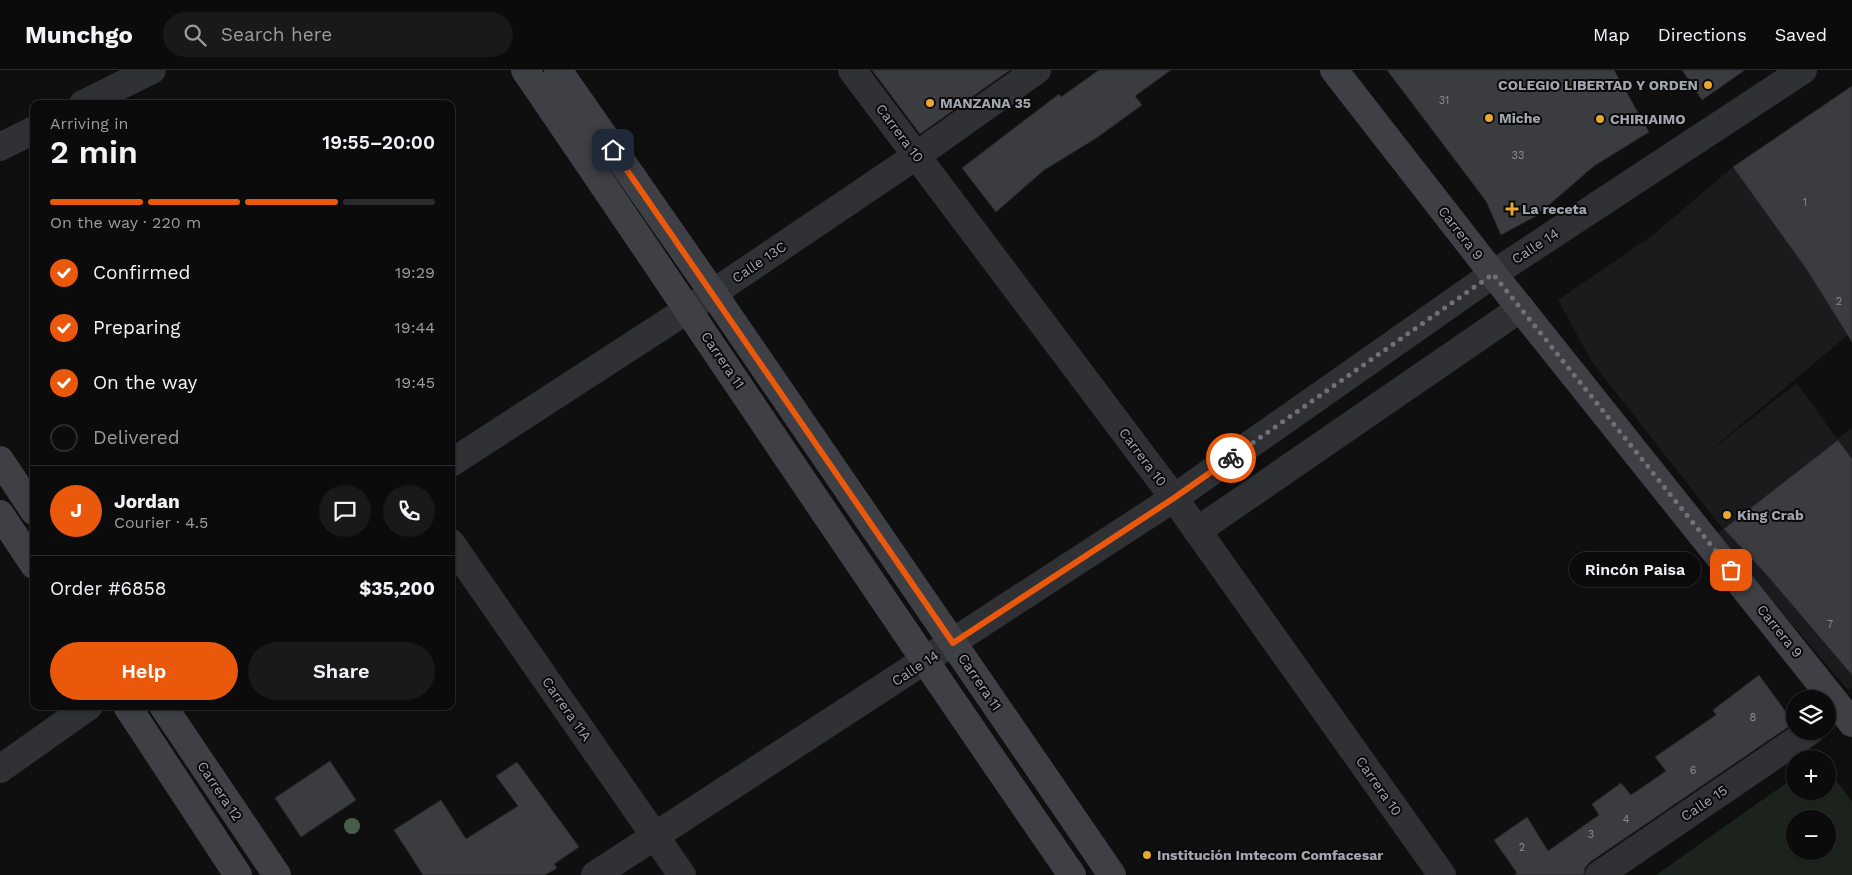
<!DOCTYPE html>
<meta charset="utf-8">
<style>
body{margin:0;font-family:"Work Sans",sans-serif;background:#19191a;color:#f1f3f6;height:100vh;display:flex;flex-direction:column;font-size:19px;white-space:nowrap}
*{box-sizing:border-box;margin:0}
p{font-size:16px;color:#9a9b9d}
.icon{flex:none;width:28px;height:28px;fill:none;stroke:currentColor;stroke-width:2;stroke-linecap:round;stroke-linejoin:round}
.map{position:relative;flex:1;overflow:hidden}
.drawer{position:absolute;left:30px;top:30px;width:425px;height:610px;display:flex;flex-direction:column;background:#0b0b0c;border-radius:10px;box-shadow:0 1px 4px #0004,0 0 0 1px #2b2b2d}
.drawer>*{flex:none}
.fabs{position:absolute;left:1786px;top:620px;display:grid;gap:10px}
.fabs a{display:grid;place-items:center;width:50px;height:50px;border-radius:50%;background:#0b0b0c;box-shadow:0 1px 4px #0004,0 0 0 1px #2b2b2d;font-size:25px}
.pin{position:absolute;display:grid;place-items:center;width:42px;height:42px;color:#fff;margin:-21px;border-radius:10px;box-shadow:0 2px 8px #0006}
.courier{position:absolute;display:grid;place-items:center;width:50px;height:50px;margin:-25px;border:4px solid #ea580c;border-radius:50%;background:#fff;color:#222;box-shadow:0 1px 6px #0007}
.bubble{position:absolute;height:35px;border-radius:18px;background:#0b0b0c;box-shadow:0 1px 4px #0004,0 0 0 1px #2b2b2d;font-size:16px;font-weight:600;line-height:35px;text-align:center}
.head em{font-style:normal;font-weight:600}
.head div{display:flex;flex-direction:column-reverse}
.head{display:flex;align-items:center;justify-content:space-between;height:85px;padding:0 20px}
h1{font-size:32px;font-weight:600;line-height:38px}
.bar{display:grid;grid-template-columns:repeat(4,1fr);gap:8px 5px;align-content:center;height:60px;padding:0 20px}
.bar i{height:6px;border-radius:4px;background:#2b2b2d}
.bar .selected{background:#ea580c}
.bar p{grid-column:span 4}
.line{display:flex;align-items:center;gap:12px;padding:0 20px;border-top:1px solid #2b2b2d}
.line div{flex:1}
.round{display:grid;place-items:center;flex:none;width:52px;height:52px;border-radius:26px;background:#19191a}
ol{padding:0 20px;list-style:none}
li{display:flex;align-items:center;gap:15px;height:55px}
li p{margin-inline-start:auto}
li .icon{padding:5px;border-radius:50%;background:#ea580c;color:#fff;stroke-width:4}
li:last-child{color:#9a9b9d}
li i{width:28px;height:28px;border:2px solid #2b2b2d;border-radius:50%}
.primary-button{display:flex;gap:10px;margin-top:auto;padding:10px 20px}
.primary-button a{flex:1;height:58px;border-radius:30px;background:#ea580c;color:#fff;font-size:20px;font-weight:600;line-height:58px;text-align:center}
.primary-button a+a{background:#19191a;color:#f1f3f6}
header{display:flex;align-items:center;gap:30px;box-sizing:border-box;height:70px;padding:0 25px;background:#0b0b0c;border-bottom:1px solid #2b2b2d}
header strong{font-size:24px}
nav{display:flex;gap:28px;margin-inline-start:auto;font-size:18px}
.search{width:350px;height:45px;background:#19191a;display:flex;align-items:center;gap:12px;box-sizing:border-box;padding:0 18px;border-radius:28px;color:#9a9b9d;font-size:19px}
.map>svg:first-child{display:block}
</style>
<header>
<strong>Munchgo</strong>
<div class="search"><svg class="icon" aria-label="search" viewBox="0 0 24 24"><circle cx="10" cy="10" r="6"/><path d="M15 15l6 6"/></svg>Search here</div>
<nav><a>Map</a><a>Directions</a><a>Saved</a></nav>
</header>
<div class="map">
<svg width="1852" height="805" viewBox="0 0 1852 805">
<rect width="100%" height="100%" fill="#0f0f10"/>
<path fill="#1b1b1d" d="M1733,97L1807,200L1848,265L1701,388L1797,313L1837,369L1852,358V617L1848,620L1716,465L1723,459L1592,292L1558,230L1653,165Z"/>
<path fill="#1c231c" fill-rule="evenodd" d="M1828,699L1852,732V805H1656L1795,707V721H1828ZM1795,749H1828V781H1795Z"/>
<path fill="#3b3c40" stroke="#29292c" d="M872,0H1010L920,64Z
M1099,0H1171L1135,26L1142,35L1095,69L1044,100L996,142L962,98L1059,24L1061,27Z
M1387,0H1614L1649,62L1594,96L1536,146L1501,165L1486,131Z
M1682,0H1745L1702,30Z
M1852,16V272L1807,200L1733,97Z
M1838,370L1852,389V605L1765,503L1724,459Z
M1759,605L1794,653L1590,792L1585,798L1584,805H1514L1517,803L1494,770L1527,747L1548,781L1599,745L1592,734L1621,713L1631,725L1666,701L1655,687L1716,645L1713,640Z
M330,691L356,730L301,767L275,728Z
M517,692L579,777L554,794L557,798L545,805H423L394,760L441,730L466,769L518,736L496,706Z"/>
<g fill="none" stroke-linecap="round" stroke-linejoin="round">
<path stroke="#303135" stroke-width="28" d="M852,0L1174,428L1442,805
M83,34L152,0
M0,77L34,60
M451,393L713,223L916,86L1037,0
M1197,461L1521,238
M451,473L682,805
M0,699L89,636
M595,805L1174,428L1493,204L1803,0
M1599,805L1810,661"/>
<path stroke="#3e4045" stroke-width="28" d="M525,0C708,268 887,538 1072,805
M558,0L713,223L1112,805
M1334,0L1493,204L1852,653
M0,390L34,441
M0,444L34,495
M127,636L238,805
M163,636L277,805"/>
</g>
<circle fill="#495c4a" cx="352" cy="756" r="8"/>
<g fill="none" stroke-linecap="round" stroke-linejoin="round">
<path stroke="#6e7179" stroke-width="5" stroke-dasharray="0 9" d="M1231,388L1493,204L1731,500"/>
<path stroke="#ea580c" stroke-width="6" d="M613,80L953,573L1174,428L1231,388"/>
</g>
<g fill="#e8a72f" stroke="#0a0a0b" stroke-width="2">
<circle cx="1708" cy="15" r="5"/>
<circle cx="930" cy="33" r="5"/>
<circle cx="1489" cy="48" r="5"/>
<circle cx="1600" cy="49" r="5"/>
<path d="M1509.5 131.5h5v5h5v5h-5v5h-5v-5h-5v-5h5z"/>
<circle cx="1727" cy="445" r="5"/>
<circle cx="1147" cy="785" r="5"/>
</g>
<g text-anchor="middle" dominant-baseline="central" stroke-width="4" stroke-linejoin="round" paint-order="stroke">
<g font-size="11" fill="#888c95">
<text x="1444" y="30">31</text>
<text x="1518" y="85">33</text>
<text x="1805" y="132">1</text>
<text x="1839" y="231">2</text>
<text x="1830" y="554">7</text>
<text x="1753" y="647">8</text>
<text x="1693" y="700">6</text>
<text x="1626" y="749">4</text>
<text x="1591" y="764">3</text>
<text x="1522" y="777">2</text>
</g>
<g font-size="14" font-weight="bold" fill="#a1a6b1" stroke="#0a0a0b" text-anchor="start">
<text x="1698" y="15" text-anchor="end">COLEGIO LIBERTAD Y ORDEN</text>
<text x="940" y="33">MANZANA 35</text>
<text x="1499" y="48">Miche</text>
<text x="1610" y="49">CHIRIAIMO</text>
<text x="1522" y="139">La receta</text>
<text x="1737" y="445">King Crab</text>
<text x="1157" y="785">Institución Imtecom Comfacesar</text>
</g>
<g font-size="14" fill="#a1a6b1" stroke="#0a0a0b">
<text transform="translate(900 63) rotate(53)">Carrera 10</text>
<text transform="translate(1461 163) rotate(52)">Carrera 9</text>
<text transform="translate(1535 176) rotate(-33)">Calle 14</text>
<text transform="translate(759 192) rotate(-34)">Calle 13C</text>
<text transform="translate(723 290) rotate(56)">Carrera 11</text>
<text transform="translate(1143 387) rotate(53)">Carrera 10</text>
<text transform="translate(1780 561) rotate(51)">Carrera 9</text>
<text transform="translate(915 598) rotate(-33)">Calle 14</text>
<text transform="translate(980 612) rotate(56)">Carrera 11</text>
<text transform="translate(567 639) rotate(55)">Carrera 11A</text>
<text transform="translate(1379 716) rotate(55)">Carrera 10</text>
<text transform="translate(220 721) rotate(56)">Carrera 12</text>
<text transform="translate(1704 733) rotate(-34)">Calle 15</text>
</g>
</g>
</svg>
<div class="fabs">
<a><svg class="icon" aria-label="layers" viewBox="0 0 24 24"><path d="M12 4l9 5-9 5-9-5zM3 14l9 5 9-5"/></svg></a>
<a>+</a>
<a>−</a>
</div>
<div class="pin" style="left:1731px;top:500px;background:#ea580c"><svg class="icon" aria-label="bag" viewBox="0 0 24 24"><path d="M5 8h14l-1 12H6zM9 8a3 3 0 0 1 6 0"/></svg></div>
<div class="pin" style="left:613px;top:80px;background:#1f2937"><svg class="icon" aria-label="home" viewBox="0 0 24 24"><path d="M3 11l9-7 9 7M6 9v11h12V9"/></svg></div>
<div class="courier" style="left:1231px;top:388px"><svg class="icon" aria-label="bike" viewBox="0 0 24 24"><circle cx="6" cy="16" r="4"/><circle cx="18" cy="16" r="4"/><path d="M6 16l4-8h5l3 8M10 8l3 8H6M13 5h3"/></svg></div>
<div class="bubble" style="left:1569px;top:482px;width:132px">Rincón Paisa</div>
<section class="drawer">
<div class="head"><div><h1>2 min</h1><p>Arriving in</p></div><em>19:55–20:00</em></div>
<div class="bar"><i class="selected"></i><i class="selected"></i><i class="selected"></i><i></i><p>On the way · 220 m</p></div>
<ol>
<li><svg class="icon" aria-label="check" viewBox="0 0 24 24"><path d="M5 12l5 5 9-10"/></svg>Confirmed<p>19:29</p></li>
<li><svg class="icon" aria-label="check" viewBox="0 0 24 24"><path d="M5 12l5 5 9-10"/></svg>Preparing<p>19:44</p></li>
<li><svg class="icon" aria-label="check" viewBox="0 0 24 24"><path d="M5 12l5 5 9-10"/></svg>On the way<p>19:45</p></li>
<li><i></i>Delivered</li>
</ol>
<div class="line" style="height:90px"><b class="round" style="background:#ea580c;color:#fff">J</b><div><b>Jordan</b><p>Courier · 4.5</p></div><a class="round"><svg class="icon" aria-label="chat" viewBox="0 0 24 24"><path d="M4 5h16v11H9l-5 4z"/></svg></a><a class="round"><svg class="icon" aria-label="phone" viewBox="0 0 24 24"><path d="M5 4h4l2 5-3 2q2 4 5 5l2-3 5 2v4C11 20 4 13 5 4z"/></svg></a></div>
<div class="line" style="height:65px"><div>Order #6858</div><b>$35,200</b></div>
<div class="primary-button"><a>Help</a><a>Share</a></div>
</section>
</div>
